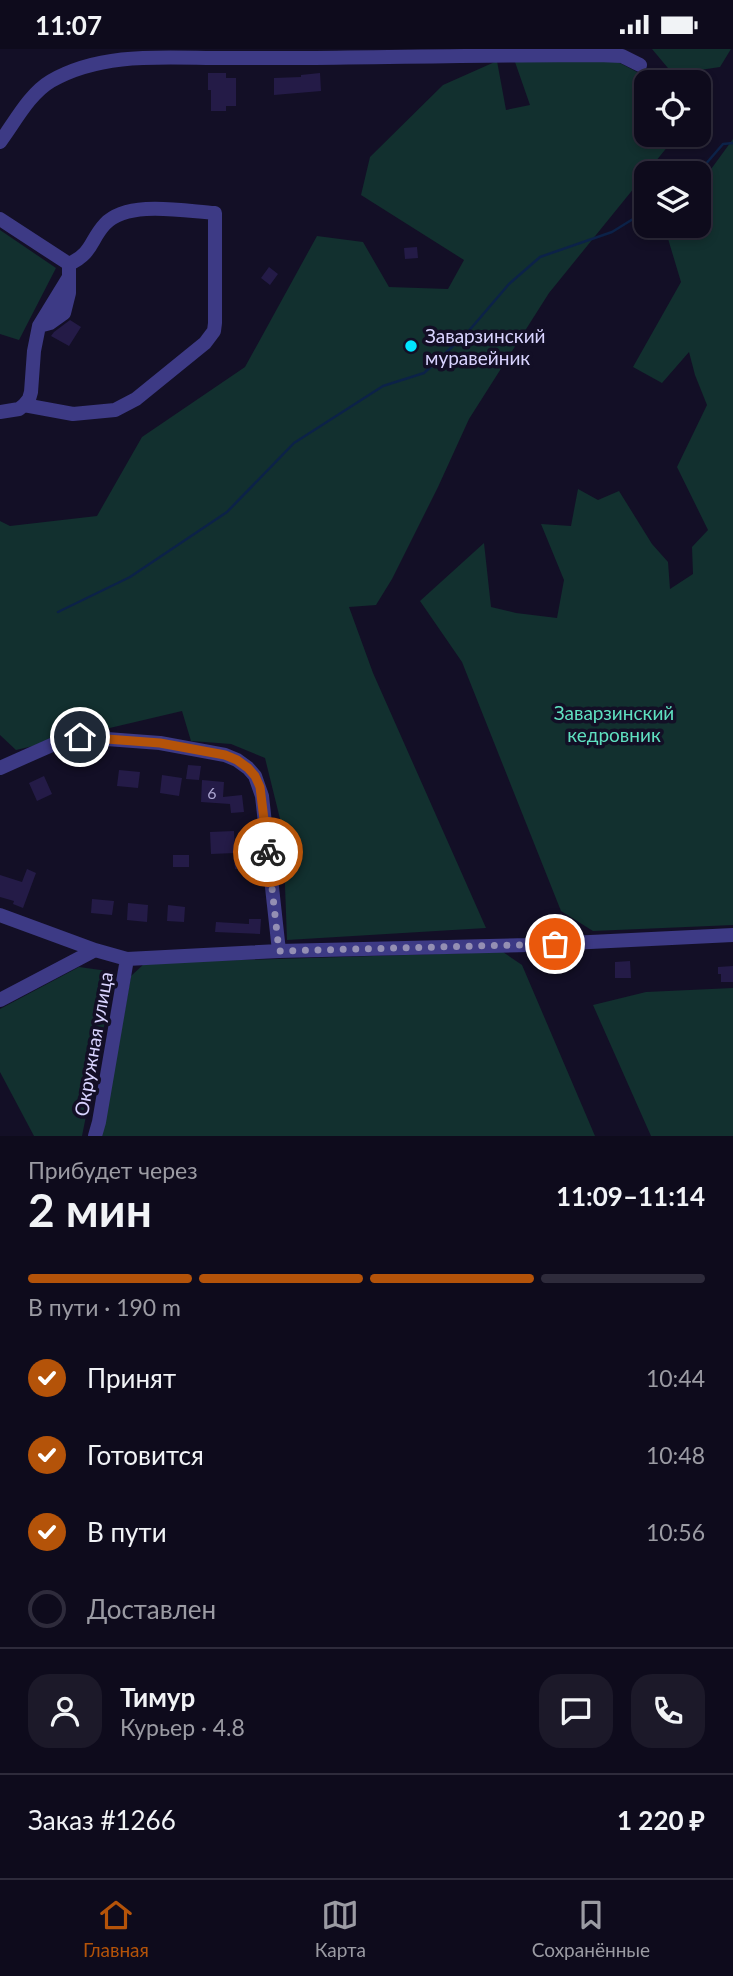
<!DOCTYPE html>
<html lang="ru">
<meta charset="utf-8">
<style>
body{margin:0;font-family:Lato,sans-serif;background:#1c1929;color:#f1f3f6;height:100vh;display:flex;flex-direction:column;font-size:26px;white-space:nowrap}
*{box-sizing:border-box;margin:0}
p{font-size:23px;color:#9b9ba3}
.icon{flex:none;width:38px;height:38px;fill:none;stroke:currentColor;stroke-width:2;stroke-linecap:round;stroke-linejoin:round}
.map{position:relative;height:1087px;overflow:hidden}
.panel{display:flex;flex-direction:column;background:#0e0b1c;flex:1}
.panel>*{flex:none}
.tools{position:absolute;left:634px;top:21px;display:grid;gap:14px}
.tools a{display:grid;place-items:center;width:77px;height:77px;border-radius:14px;background:#0e0b1c;box-shadow:0 4px 10px #0003,0 0 0 2px #2e2b3b;font-size:35px}
.pin{position:absolute;display:grid;place-items:center;width:60px;height:60px;color:#fff;margin:-30px;border:4px solid #fff;border-radius:50%;box-shadow:0 2px 7px #0007}
.courier{position:absolute;display:grid;place-items:center;width:70px;height:70px;margin:-35px;border:5px solid #b45309;border-radius:50%;background:#fff;color:#222;box-shadow:0 2px 9px #0007}
.overview em{font-style:normal;font-weight:700}
.overview div{display:flex;flex-direction:column-reverse}
.overview{display:flex;align-items:center;justify-content:space-between;height:119px;padding:0 28px}
h1{font-size:46px;font-weight:700;line-height:52px}
.bar{display:grid;grid-template-columns:repeat(4,1fr);gap:10px 7px;align-content:center;height:84px;padding:0 28px}
.bar i{height:9px;border-radius:5px;background:#2e2b3b}
.bar .on{background:#b45309}
.bar p{grid-column:span 4}
.line{display:flex;align-items:center;gap:18px;padding:0 28px;border-top:2px solid #2e2b3b}
.line div{flex:1}
.round{display:grid;place-items:center;flex:none;width:74px;height:74px;border-radius:21px;background:#1c1929}
ol{padding:0 28px;list-style:none}
li{display:flex;align-items:center;gap:21px;height:77px}
li p{margin-inline-start:auto}
li .icon{padding:7px;border-radius:50%;background:#b45309;color:#fff;stroke-width:4}
li:last-child{color:#9b9ba3}
li i{width:38px;height:38px;border:4px solid #2e2b3b;border-radius:50%}
.status{display:flex;justify-content:space-between;align-items:center;height:49px;padding:0 35px;background:#0e0b1c;direction:ltr}
.status svg{height:19px;fill:currentColor}
.dock{display:flex;justify-content:space-around;align-items:center;height:98px;border-top:2px solid #2e2b3b;background:#0e0b1c;font-size:19px;color:#9b9ba3}
.dock a{display:grid;justify-items:center;gap:4px}
.dock .on{color:#b45309}
.map>svg:first-child{display:block}
</style>
<div class="status"><b>11:07</b><svg viewBox="0 0 49 12"><path d="M0 12V9h3v3zM5 12V6h3v6zM10 12V3h3v9zM15 12V0h3v12zM26 1h20v11H26zM47 4h2v5h-2z"/></svg></div>
<div class="map">
<svg width="733" height="1087" viewBox="0 0 733 1087">
<rect width="100%" height="100%" fill="#130f26"/>
<path fill="#12302f" d="M652,0H731L720,18L673,25Z
M497,12L506,61L530,56L515,13L616,12L656,33H646V86H677L549,244L469,370L438,438L392,530L376,556L349,558L373,624L486,879L287,891L283,782L265,709L231,695L191,692L182,662L16,701L0,686V472L10,477L97,467L142,388L245,318L317,187L363,193L389,238L448,240L464,211L361,146L370,108L443,36Z
M733,90V876L593,882L561,862L462,613L420,552L484,494L491,558L516,564L557,569L564,531L541,475L571,477L578,440L598,451L619,442L652,495L668,513L670,540L693,525L692,498L708,481L677,418L707,356L695,326L689,303L662,334L633,318L681,233L666,183L671,177H698V138Z
M0,181L56,219L19,291L0,285Z
M503,903L522,916L595,1087H102L131,927L145,914Z
M79,918L115,923L82,1087H34L0,1023V960Z
M733,939V1087H651L593,956L646,943Z"/>
<g fill="none" stroke-linecap="round" stroke-linejoin="round">
<path stroke="#0c2248" stroke-width="2.5" d="M698,124L723,95L733,94
M58,563L130,528L227,463L294,394L383,337L424,324L467,284L509,235L540,208L612,183L646,162"/>
</g>
<path fill="#241b47" d="M208,24H226V29H236V57H226V62H211V41H208Z
M320,24L321,42L274,46V29L301,28V26Z
M417,198L418,209L405,210L404,199Z
M269,218L278,225L270,236L261,229Z
M70,271L81,278L69,297L51,287L54,283Z
M188,716L201,717L199,731L186,730Z
M119,721L140,723L138,739L117,737Z
M162,726L182,729L179,747L160,744Z
M44,727L52,745L37,752L29,734Z
M202,731L224,733L223,748L242,746L244,763L231,764L230,755L201,753Z
M234,782L235,804L211,805L210,783Z
M173,806H189V818H173Z
M248,808L249,819L235,820L234,810Z
M27,820L36,824L23,859L13,855L14,852L0,848V826L22,833Z
M92,850L114,852L112,866L91,864Z
M128,854L148,856L147,873L127,871Z
M168,856L185,858L184,873L167,872Z
M249,870H261L260,885L215,883L216,873L249,875Z
M630,912L631,929H615V913Z
M733,917V933H721V925H718V918Z"/>
<g fill="none" stroke-linecap="round" stroke-linejoin="round">
<path stroke="#3d3a85" stroke-width="14" d="M0,93C15,73 29,45 51,32C98,5 154,8 206,9C240,9 273,9 307,9C404,8 501,6 598,6L622,7L640,16
M0,170L69,215
M24,356L29,350L31,343L34,302L39,277L69,228
M0,363L19,360L24,356L73,365L115,361L136,350L205,294L214,282L215,274V164C183,162 128,151 105,175C90,191 93,204 69,215V244L64,264L50,274L39,277
M0,719L54,695L80,688L160,694L225,706L237,711L248,719L255,727L262,747L279,902
M0,866L95,901L127,910L279,902L529,896L733,886
M0,951L95,901
M95,1087L99,1073L127,910"/>
</g>
<g fill="none" stroke-linecap="round" stroke-linejoin="round">
<path stroke="#948fb3" stroke-width="7" stroke-dasharray="0 12.6" d="M268,803L279,902L555,895"/>
<path stroke="#b45309" stroke-width="9" d="M80,688L160,694L225,706L237,711L248,719L255,727L260,738L268,803"/>
</g>
<circle fill="#00e5ff" stroke="#130f26" stroke-width="2.5" cx="411" cy="297" r="7"/>
<g text-anchor="middle" dominant-baseline="central" stroke-width="7" stroke-linejoin="round" paint-order="stroke">
<g font-size="16" fill="#aca6d1">
<text x="212" y="743">6</text>
</g>
<g font-size="19" fill="#d9d4ff" stroke="#130f26" text-anchor="start">
<text x="425" y="286">Заварзинский<tspan x="425" dy="22">муравейник</tspan></text>
</g>
<g font-size="19" fill="#5fe0c0" stroke="#130f26">
<text x="614" y="663">Заварзинский<tspan x="614" dy="22">кедровник</tspan></text>
</g>
<g font-size="19" fill="#d9d4ff" stroke="#130f26">
<text transform="translate(93 995) rotate(-80)">Окружная улица</text>
</g>
</g>
</svg>
<div class="tools">
<a><svg class="icon" aria-label="locate" viewBox="0 0 24 24"><circle cx="12" cy="12" r="6"/><path d="M12 2v4M12 18v4M2 12h4M18 12h4"/></svg></a>
<a><svg class="icon" aria-label="layers" viewBox="0 0 24 24"><path d="M12 4l9 5-9 5-9-5zM3 14l9 5 9-5"/></svg></a>
</div>
<div class="pin" style="left:555px;top:895px;background:#ea580c"><svg class="icon" aria-label="bag" viewBox="0 0 24 24"><path d="M5 8h14l-1 12H6zM9 8a3 3 0 0 1 6 0"/></svg></div>
<div class="pin" style="left:80px;top:688px;background:#1f2937"><svg class="icon" aria-label="home" viewBox="0 0 24 24"><path d="M3 11l9-7 9 7M6 9v11h12V9"/></svg></div>
<div class="courier" style="left:268px;top:803px"><svg class="icon" aria-label="bike" viewBox="0 0 24 24"><circle cx="6" cy="16" r="4"/><circle cx="18" cy="16" r="4"/><path d="M6 16l4-8h5l3 8M10 8l3 8H6M13 5h3"/></svg></div>
</div>
<section class="panel">
<div class="overview"><div><h1>2 мин</h1><p>Прибудет через</p></div><em>11:09–11:14</em></div>
<div class="bar"><i class="on"></i><i class="on"></i><i class="on"></i><i></i><p>В пути · 190 m</p></div>
<ol>
<li><svg class="icon" aria-label="check" viewBox="0 0 24 24"><path d="M5 12l5 5 9-10"/></svg>Принят<p>10:44</p></li>
<li><svg class="icon" aria-label="check" viewBox="0 0 24 24"><path d="M5 12l5 5 9-10"/></svg>Готовится<p>10:48</p></li>
<li><svg class="icon" aria-label="check" viewBox="0 0 24 24"><path d="M5 12l5 5 9-10"/></svg>В пути<p>10:56</p></li>
<li><i></i>Доставлен</li>
</ol>
<div class="line" style="height:126px"><a class="round"><svg class="icon" aria-label="person" viewBox="0 0 24 24"><circle cx="12" cy="8" r="4"/><path d="M4 21q1-7 8-7t8 7"/></svg></a><div><b>Тимур</b><p>Курьер · 4.8</p></div><a class="round"><svg class="icon" aria-label="chat" viewBox="0 0 24 24"><path d="M4 5h16v11H9l-5 4z"/></svg></a><a class="round"><svg class="icon" aria-label="phone" viewBox="0 0 24 24"><path d="M5 4h4l2 5-3 2q2 4 5 5l2-3 5 2v4C11 20 4 13 5 4z"/></svg></a></div>
<div class="line" style="height:91px"><div>Заказ #1266</div><b>1 220 ₽</b></div>
</section>
<nav class="dock">
<a class="on"><svg class="icon" aria-label="home" viewBox="0 0 24 24"><path d="M3 11l9-7 9 7M6 9v11h12V9"/></svg>Главная</a>
<a><svg class="icon" aria-label="map" viewBox="0 0 24 24"><path d="M3 6l6-2 6 2 6-2v14l-6 2-6-2-6 2zM9 4v14M15 6v14"/></svg>Карта</a>
<a><svg class="icon" aria-label="saved" viewBox="0 0 24 24"><path d="M7 4h10v16l-5-4-5 4z"/></svg>Сохранённые</a>
</nav>
